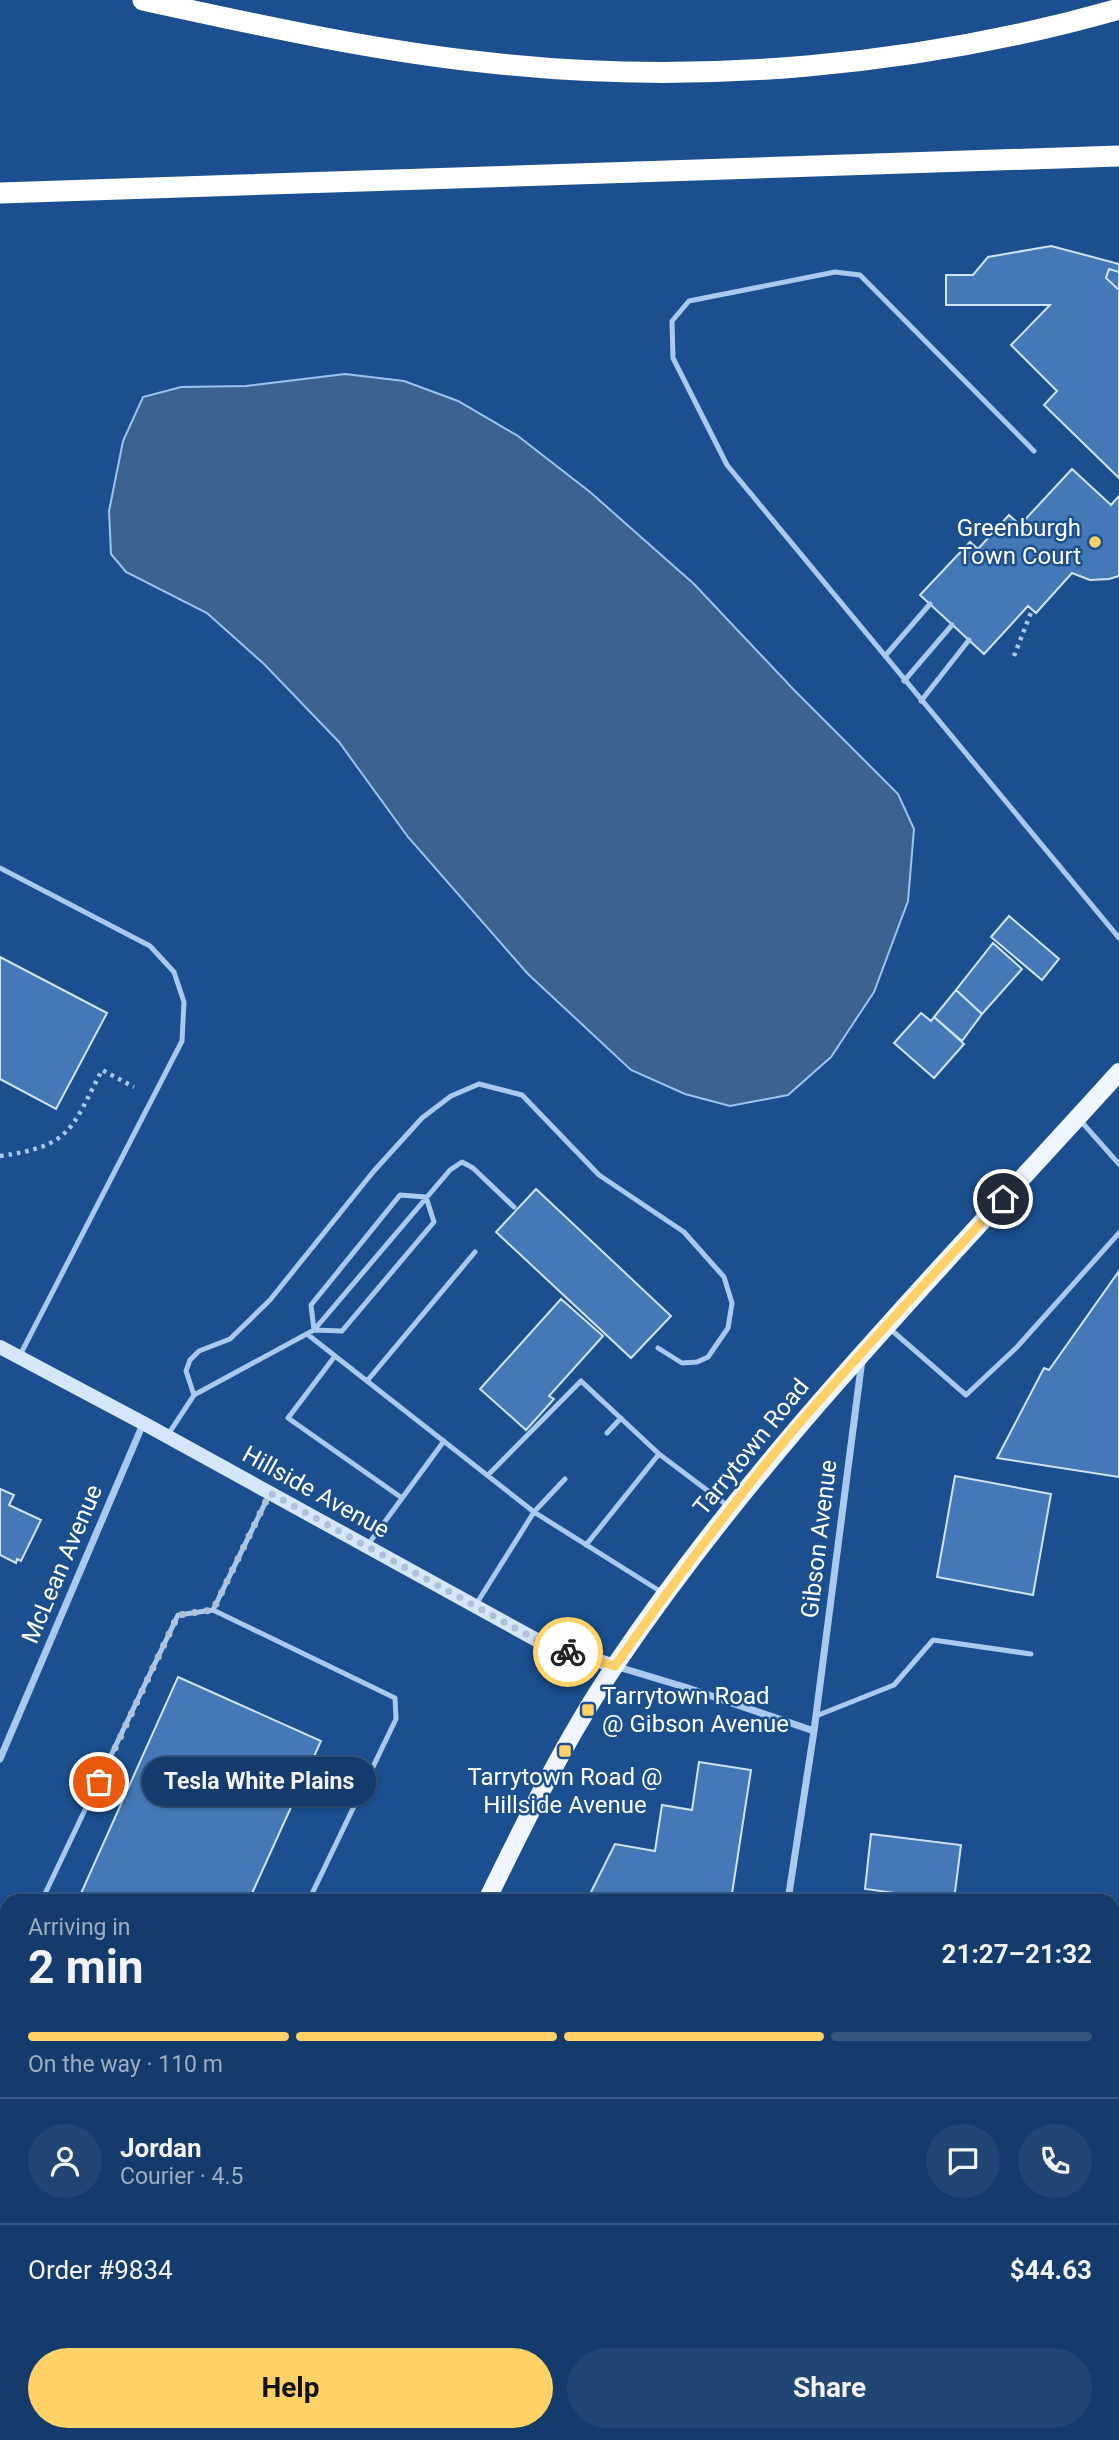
<!DOCTYPE html>
<meta charset="utf-8">
<style>
body{margin:0;font-family:Roboto,sans-serif;background:#214673;color:#f1f3f6;height:100vh;display:flex;flex-direction:column;font-size:26px;white-space:nowrap}
*{box-sizing:border-box;margin:0}
p{font-size:23px;color:#9dadc1}
.icon{flex:none;width:38px;height:38px;fill:none;stroke:currentColor;stroke-width:2;stroke-linecap:round;stroke-linejoin:round}
.map{position:relative;flex:1;overflow:hidden}
.panel{position:absolute;left:0px;top:1894px;width:1120px;height:548px;display:flex;flex-direction:column;background:#143b6b;border-radius:21px 21px 0 0;box-shadow:0 2px 5px #0004,0 0 0 2px #33557e}
.panel>*{flex:none}
.pin{position:absolute;display:grid;place-items:center;width:60px;height:60px;color:#fff;margin:-30px;border:4px solid #fff;border-radius:50%;box-shadow:0 2px 7px #0007}
.courier{position:absolute;display:grid;place-items:center;width:70px;height:70px;margin:-35px;border:5px solid #ffd166;border-radius:50%;background:#fff;color:#222;box-shadow:0 2px 9px #0007}
.bubble{position:absolute;height:49px;border-radius:24px;background:#143b6b;box-shadow:0 2px 5px #0004,0 0 0 2px #33557e;font-size:23px;font-weight:700;line-height:49px;text-align:center}
.overview em{font-style:normal;font-weight:700}
.overview div{display:flex;flex-direction:column-reverse}
.overview{display:flex;align-items:center;justify-content:space-between;height:119px;padding:0 28px}
h1{font-size:46px;font-weight:700;line-height:52px}
.bar{display:grid;grid-template-columns:repeat(4,1fr);gap:10px 7px;align-content:center;height:84px;padding:0 28px}
.bar i{height:9px;border-radius:5px;background:#33557e}
.bar .selected{background:#ffd166}
.bar p{grid-column:span 4}
.line{display:flex;align-items:center;gap:18px;padding:0 28px;border-top:2px solid #33557e}
.line div{flex:1}
.round{display:grid;place-items:center;flex:none;width:74px;height:74px;border-radius:37px;background:#214673}
.cta{display:flex;gap:14px;margin-top:auto;padding:14px 28px}
.cta a{flex:1;height:80px;border-radius:42px;background:#ffd166;color:#111;font-size:28px;font-weight:700;line-height:80px;text-align:center}
.cta a+a{background:#214673;color:#f1f3f6}
.map>svg:first-child{display:block}
</style>
<div class="map">
<svg width="1119" height="2440" viewBox="0 0 1119 2440">
<rect width="100%" height="100%" fill="#1b4f8f"/>
<path fill="#3c6290" stroke="#9cc4f0" stroke-width="2" d="M345,374L404,381L458,401L518,436L590,492L694,584L794,690L898,794L914,829L908,901L874,992L831,1057L788,1095L730,1106L685,1094L631,1070L528,974L408,837L339,742L264,664L207,613L126,572L111,554L109,511L123,441L143,397L181,387L246,386Z"/>
<g fill="none" stroke-linecap="round" stroke-linejoin="round">
<path stroke="#9cc4f0" stroke-width="12" d="M1113,1966L1119,1953
M972,2440L973,2434"/>
</g>
<path fill="#4478b7" stroke="#cfe3fa" stroke-width="2" d="M1051,246L1119,264V478L1044,405L1057,391L1011,345L1050,305H946V275H973L988,257Z
M1109,269L1119,272V290L1106,278Z
M1072,469L1111,505L1119,496V576L1109,579L1090,580L1072,573L1036,613L1028,606L984,654L920,595L970,542L978,549L1009,515L1020,525Z
M1009,916L1059,959L1042,980L991,937Z
M993,943L1022,969L982,1014L956,990Z
M0,957L107,1013L56,1109L0,1079Z
M956,990L982,1014L962,1041L934,1017Z
M921,1013L931,1021L934,1017L964,1044L934,1078L894,1043Z
M536,1189L671,1316L631,1358L496,1232Z
M1119,1271V1477L997,1458L1044,1368L1049,1370Z
M561,1299L603,1336L549,1396L554,1399L526,1430L480,1389Z
M955,1476L1051,1494L1033,1595L937,1577Z
M0,1489L14,1495L9,1505L41,1520L21,1561L17,1559L16,1563L0,1555Z
M178,1677L321,1741L249,1900H78Z
M699,1762L751,1770L731,1900H587L615,1844L655,1851L662,1805L692,1810Z
M871,1834L961,1845L954,1900H901L903,1894L865,1889Z
M7,2058V2223L0,2219V2073Z
M1113,2255L1119,2256V2340L1113,2339Z
M0,2398L7,2401V2434H64L61,2440H0Z
M476,2434H530L529,2440H476Z
M1088,2434L1116,2440H1087Z
M585,2437L613,2439L585,2440Z"/>
<g fill="none" stroke-linecap="round" stroke-linejoin="round">
<path stroke="#a9c9ee" stroke-width="4.5" stroke-dasharray="3.5 5" stroke-linecap="butt" d="M1014,656L1032,610
M0,1156C72,1146 71,1129 102,1070L134,1087"/>
<path stroke="#a9c9ee" stroke-width="5" d="M1034,451L860,275L835,272L689,301L672,321L673,358L727,465L1119,938
M885,656L930,604
M904,681L952,625
M921,701L969,640
M0,868L150,946L174,972L184,1002L182,1041L19,1357
M1079,1119L1119,1164
M889,1328L966,1395L1017,1347L1119,1233
M314,1330L342,1331L434,1222L426,1197
M314,1330L311,1305L400,1195L426,1197
M307,1334L534,1512L475,1606
M335,1356L288,1418L402,1498
M367,1381L475,1252
M194,1395L186,1371L190,1360L199,1351L230,1339L270,1300L373,1172L422,1118L451,1096L479,1084L522,1095L599,1175L684,1232L724,1277L732,1303L728,1328L708,1357L697,1362L682,1363L658,1348
M607,1433L621,1418
M167,1436L194,1395L314,1330L450,1170L462,1162L473,1168L514,1207
M488,1475L581,1381L659,1454L728,1506
M565,1479L534,1512L663,1593
M586,1545L659,1454
M367,1546L444,1441
M213,1610L270,1493
M816,1716L894,1685L933,1640L1031,1654
M42,1900L178,1615L213,1610L395,1698L396,1719L309,1900
M0,1990L7,1975
M0,2267L7,2270
M396,2440L397,2434"/>
<path stroke="#a9c9ee" stroke-width="7" d="M615,1666L688,1688L814,1731
M0,1759L143,1424
M788,1900L814,1731L862,1360
M707,2440L708,2434"/>
<path stroke="#d6e6fa" stroke-width="14" d="M0,1347L143,1423L544,1644L615,1666"/>
<path stroke="#f0f6ff" stroke-width="18" d="M487,1900C526,1820 566,1738 616,1664C762,1448 945,1265 1119,1072
M228,2440L231,2434"/>
<path stroke="#fff" stroke-width="21" d="M143,0C258,25 374,51 491,63C698,86 919,66 1119,9
M0,193L1119,156"/>
</g>
<g fill="none" stroke-linecap="round" stroke-linejoin="round">
<path stroke="#afc1d8" stroke-width="7" stroke-dasharray="0 12.6" d="M99,1782L178,1615L213,1610L270,1493L544,1644L568,1652"/>
<path stroke="#ffd166" stroke-width="9" d="M568,1652L615,1666C671,1586 729,1507 792,1432C860,1352 932,1276 1003,1199"/>
</g>
<g fill="#ffd166" stroke="#1b4f8f" stroke-width="2.5">
<circle cx="1095" cy="542" r="7"/>
<rect x="581" y="1703" width="14" height="14" rx="3.5"/>
<rect x="558" y="1744" width="14" height="14" rx="3.5"/>
</g>
<g text-anchor="middle" dominant-baseline="central" stroke-width="5" stroke-linejoin="round" paint-order="stroke">
<g font-size="24" fill="#fff" stroke="#1b4f8f" text-anchor="end">
<text x="1081" y="528">Greenburgh<tspan x="1081" dy="28">Town Court</tspan></text>
<text x="602" y="1696" text-anchor="start">Tarrytown Road<tspan x="602" dy="28">@ Gibson Avenue</tspan></text>
<text x="565" y="1777" text-anchor="middle">Tarrytown Road @<tspan x="565" dy="28">Hillside Avenue</tspan></text>
</g>
<g font-size="24" fill="#fff" stroke="#1b4f8f">
<text transform="translate(751 1447) rotate(-51)">Tarrytown Road</text>
<text transform="translate(316 1492) rotate(29)">Hillside Avenue</text>
<text transform="translate(819 1539) rotate(-83)">Gibson Avenue</text>
<text transform="translate(62 1564) rotate(-67)">McLean Avenue</text>
</g>
</g>
</svg>
<div class="pin" style="left:99px;top:1782px;background:#ea580c"><svg class="icon" aria-label="bag" viewBox="0 0 24 24"><path d="M5 8h14l-1 12H6zM9 8a3 3 0 0 1 6 0"/></svg></div>
<div class="pin" style="left:1003px;top:1199px;background:#1f2937"><svg class="icon" aria-label="home" viewBox="0 0 24 24"><path d="M3 11l9-7 9 7M6 9v11h12V9"/></svg></div>
<div class="courier" style="left:568px;top:1652px"><svg class="icon" aria-label="bike" viewBox="0 0 24 24"><circle cx="6" cy="16" r="4"/><circle cx="18" cy="16" r="4"/><path d="M6 16l4-8h5l3 8M10 8l3 8H6M13 5h3"/></svg></div>
<div class="bubble" style="left:142px;top:1757px;width:234px">Tesla White Plains</div>
<section class="panel">
<div class="overview"><div><h1>2 min</h1><p>Arriving in</p></div><em>21:27–21:32</em></div>
<div class="bar"><i class="selected"></i><i class="selected"></i><i class="selected"></i><i></i><p>On the way · 110 m</p></div>
<div class="line" style="height:126px"><a class="round"><svg class="icon" aria-label="person" viewBox="0 0 24 24"><circle cx="12" cy="8" r="4"/><path d="M4 21q1-7 8-7t8 7"/></svg></a><div><b>Jordan</b><p>Courier · 4.5</p></div><a class="round"><svg class="icon" aria-label="chat" viewBox="0 0 24 24"><path d="M4 5h16v11H9l-5 4z"/></svg></a><a class="round"><svg class="icon" aria-label="phone" viewBox="0 0 24 24"><path d="M5 4h4l2 5-3 2q2 4 5 5l2-3 5 2v4C11 20 4 13 5 4z"/></svg></a></div>
<div class="line" style="height:91px"><div>Order #9834</div><b>$44.63</b></div>
<div class="cta"><a>Help</a><a>Share</a></div>
</section>
</div>
